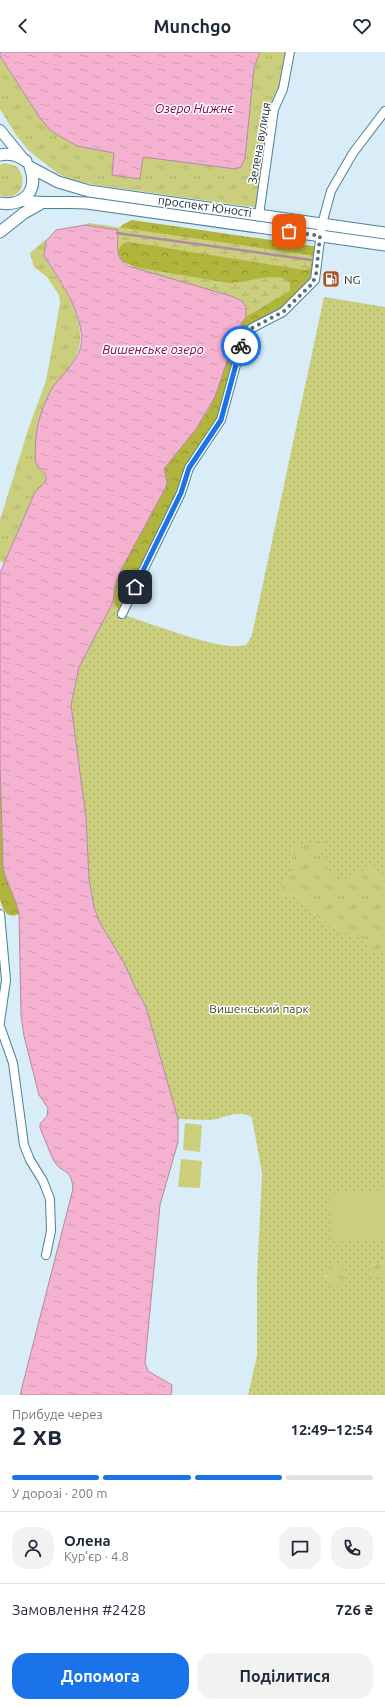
<!DOCTYPE html>
<html lang="uk">
<meta charset="utf-8">
<style>
body{margin:0;font-family:Ubuntu,sans-serif;background:#f2f2f3;color:#1f2937;height:100vh;display:flex;flex-direction:column;font-size:15px;white-space:nowrap}
*{box-sizing:border-box;margin:0}
p{font-size:13px;color:#747a83}
.icon{flex:none;width:22px;height:22px;fill:none;stroke:currentColor;stroke-width:2;stroke-linecap:round;stroke-linejoin:round}
.map{position:relative;height:1343px;overflow:hidden}
.sheet{display:flex;flex-direction:column;background:#fff;flex:1}
.sheet>*{flex:none}
.pin{position:absolute;display:grid;place-items:center;width:34px;height:34px;color:#fff;margin:-17px;border-radius:8px;box-shadow:0 2px 6px #0006}
.courier{position:absolute;display:grid;place-items:center;width:40px;height:40px;margin:-20px;border:3px solid #1a73e8;border-radius:50%;background:#fff;color:#222;box-shadow:0 1px 5px #0007}
.headline em{font-style:normal;font-weight:700}
.headline div{display:flex;flex-direction:column-reverse}
.headline{display:flex;align-items:center;justify-content:space-between;height:68px;padding:0 12px}
h1{font-size:26px;font-weight:700;line-height:30px}
.bar{display:grid;grid-template-columns:repeat(4,1fr);gap:6px 4px;align-content:center;height:48px;padding:0 12px}
.bar i{height:5px;border-radius:3px;background:#e0e1e3}
.bar .selected{background:#1a73e8}
.bar p{grid-column:span 4}
.line{display:flex;align-items:center;gap:10px;padding:0 12px;border-top:1px solid #e0e1e3}
.line div{flex:1}
.round{display:grid;place-items:center;flex:none;width:42px;height:42px;border-radius:16px;background:#f2f2f3}
.cta{display:flex;gap:8px;margin-top:auto;padding:8px 12px}
.cta a{flex:1;height:46px;border-radius:16px;background:#1a73e8;color:#fff;font-size:16px;font-weight:700;line-height:46px;text-align:center}
.cta a+a{background:#f2f2f3;color:#1f2937}
header{display:flex;justify-content:space-between;align-items:center;height:52px;padding:0 12px;background:#fff;font-size:18px;font-weight:700}
.map>svg:first-child{display:block}
</style>
<header><svg class="icon" aria-label="back" viewBox="0 0 24 24"><path d="M15 5l-7 7 7 7"/></svg>Munchgo<svg class="icon" aria-label="heart" viewBox="0 0 24 24"><path d="M12 20l-8-8c-3-5 5-10 8-4 3-6 11-1 8 4z"/></svg></header>
<div class="map">
<svg width="385" height="1343" viewBox="0 0 385 1343">
<defs>
<pattern id="grass-tufts" width="24" height="20" patternUnits="userSpaceOnUse"><rect width="24" height="20" fill="#cbcf7d"/><path d="M3 7l-1-3M5 7V3M7 7l1-3M15 17l-1-3M17 17v-4M19 17l1-3" fill="none" stroke="#adb26d"/></pattern>
<pattern id="forest-crowns" width="20" height="18" patternUnits="userSpaceOnUse"><rect width="20" height="18" fill="#b2b53b"/><path d="M2 6a3 3 0 1 1 6 0M12 15a3 3 0 1 1 6 0" fill="none" stroke="#909332"/></pattern>
<pattern id="wetland-marsh" width="20" height="14" patternUnits="userSpaceOnUse"><rect width="20" height="14" fill="#cbcf7d"/><path d="M1 5h8M5 5V1M11 12h8M15 12V8" fill="none" stroke="#adb26d"/></pattern>
<pattern id="park-dots" width="8" height="8" patternUnits="userSpaceOnUse"><rect width="8" height="8" fill="#cbcf7d"/><path d="M2 2h.1M6 6h.1" fill="none" stroke="#adb26d" stroke-width="1.8" stroke-linecap="round"/></pattern>
<pattern id="water-ripples" width="26" height="14" patternUnits="userSpaceOnUse"><rect width="26" height="14" fill="#f4b2d0"/><path d="M2 4q2-2 4 0t4 0M15 11q2-2 4 0t4 0" fill="none" stroke="#d099b3"/></pattern>
</defs>
<rect width="100%" height="100%" fill="#d8edf8"/>
<path fill="url(#grass-tufts)" d="M260,0H290L276,50L260,156L96,133L68,127L57,121L28,98L14,80L0,57V4L40,66L51,79L77,94L114,101L112,123L140,127L143,105L236,117L254,16Z
M5,111L16,114C30,128 20,151 0,143V113Z
M46,187L44,204C62,232 96,278 72,311L39,415L45,422L46,429L35,440L4,511L0,509V468L29,375L46,329L60,251L59,243L47,225L34,215L30,201Z
M292,789L323,793L367,813L378,822L385,834V900H369L338,878L317,865L298,844L278,842L291,819Z
M344,1210L347,1222L346,1233L328,1235L324,1213Z
M385,1211V1224L371,1226L370,1213Z"/>
<path fill="url(#forest-crowns)" d="M132,168L319,195L316,223L287,256L248,281L224,358L198,403L122,562L113,550C112,522 151,462 166,435L167,430L164,417C182,393 203,372 215,344C226,318 229,289 246,265L121,209L118,204V178L122,173Z
M0,709L3,815C6,832 16,845 19,862C6,867 4,859 0,848Z"/>
<path fill="url(#wetland-marsh)" d="M89,171L310,203L313,205L310,216L305,218L129,190C122,190 120,194 118,200L85,173Z
M128,214L229,231C246,231 278,218 290,231V239L246,265L238,277L215,345L196,377Z"/>
<path fill="url(#park-dots)" fill-rule="evenodd" d="M324,245L385,255V834L378,822L367,813L360,821L343,827L330,820L321,801L323,793L292,790L291,819L278,842L298,844L317,865L338,878L370,891L369,900H385V1211L370,1213L371,1225L385,1224V1343H248L257,1304V1227L262,1121L252,1066C241,1056 223,1067 210,1068C199,1068 189,1067 178,1067L146,955L136,937L124,911L99,869L94,855L89,827L86,765L71,653L79,615L113,550L122,562C146,570 225,601 245,593C248,591 250,587 252,583ZM335,1212L342,1214L347,1222L345,1229L337,1234L330,1232L325,1224L327,1217Z"/>
<path fill="#cbcf7d" d="M185,1071L202,1073L200,1100L183,1098Z
M181,1107L202,1109L200,1136L178,1135Z
M385,1137V1186L334,1191L329,1143Z"/>
<path fill="url(#water-ripples)" stroke="#b18aa2" d="M0,0H260L254,16L245,106L241,115L236,117L143,105L140,127L112,123L114,101L77,94L51,79L40,66L0,4Z
M85,173L118,178C118,193 114,205 128,214L231,244L242,249L246,255V265L238,277L215,345L196,377L164,417L167,430L166,435L121,518L115,533L113,550L79,615L71,653L86,765L89,827L94,855L99,869L124,911L136,937L146,955L178,1067V1090L160,1153L145,1311L148,1319L172,1333L171,1343H20L73,1137C71,1114 62,1123 54,1109C49,1099 45,1087 40,1076V1072L47,1064L48,1056L39,1043L24,984L21,963L19,862C16,845 6,832 3,815L0,709V521L35,440L46,429C48,420 39,418 36,411C34,404 36,385 37,378C38,367 47,344 53,335C60,325 69,317 76,306C95,277 60,228 44,204L46,189L56,178Z"/>
<g fill="none" stroke-linecap="round" stroke-linejoin="round">
<path stroke="#b18aa2" stroke-width="2.5" d="M117,181L311,208"/>
<defs>
<path id="minor" d="M259,163L274,57L283,37L290,0
M122,562L181,441L189,416L221,368L242,291L252,276L283,260L315,228L322,172L331,139L353,101L385,59
M0,862L6,928L0,970
M0,974L13,1011L24,1093L30,1108L43,1129L50,1147L51,1179L46,1203"/>
<path id="tertiary" d="M0,78L25,109"/>
<path id="secondary" d="M0,103C10,101 17,103 26,109
M30,115L58,130L89,139L385,181
M21,148C42,153 65,149 87,151L385,193
M0,151C24,155 39,138 30,115
M0,180L24,161L40,152"/>
</defs>
<use href="#minor" stroke="#4d8099" stroke-width="10"/>
<use href="#tertiary" stroke="#4d8099" stroke-width="12"/>
<use href="#secondary" stroke="#4d8099" stroke-width="13"/>
<use href="#minor" stroke="#fff" stroke-width="8"/>
<use href="#tertiary" stroke="#fff" stroke-width="10"/>
<use href="#secondary" stroke="#fff" stroke-width="11"/>
</g>
<g fill="none" stroke-linecap="round" stroke-linejoin="round">
<path stroke="#596f79" stroke-width="4" stroke-dasharray="0 7.2" d="M241,294L252,276L283,260L312,232L316,223L320,184L289,179"/>
<path stroke="#1a73e8" stroke-width="5" d="M135,535L181,441L189,416L221,368L241,294"/>
</g>
<defs>
<symbol id="fuel-square" viewBox="-11 -11 22 22"><rect x="-9" y="-9" width="18" height="18" rx="4" fill="#9d582c" stroke="#fff"/><path d="M-5.5-6h7V0h2V4h1.3V-2.5L3-4.5l.8-.8L6-3V5H2.5V1h-1V6h-7ZM-4.2-4.7v3.2H.2V-4.7Z" fill="#fff"/></symbol>
</defs>
<g fill-rule="evenodd">
<use href="#fuel-square" x="321" y="217" width="20" height="20"/>
</g>
<g text-anchor="middle" dominant-baseline="central" stroke-width="3" stroke-linejoin="round" paint-order="stroke">
<g font-size="12" fill="#152b35" stroke="#fff">
<text transform="translate(259 91) rotate(-80)">Зелена вулиця</text>
<text transform="translate(205 154) rotate(8)">проспект Юності</text>
</g>
<g font-size="12" fill="#152b35" stroke="#fff" text-anchor="start">
<text x="344" y="227">NG</text>
</g>
<g font-size="12" fill="#474818" stroke="#fff">
<text x="259" y="956">Вишенський парк</text>
</g>
<g font-size="13" font-style="italic" fill="#890258" stroke="#fff">
<text x="194" y="56">Озеро Нижнє</text>
<text x="153" y="297">Вишенське озеро</text>
</g>
</g>
</svg>
<div class="pin" style="left:289px;top:179px;background:#ea580c"><svg class="icon" aria-label="bag" viewBox="0 0 24 24"><path d="M5 8h14l-1 12H6zM9 8a3 3 0 0 1 6 0"/></svg></div>
<div class="pin" style="left:135px;top:535px;background:#1f2937"><svg class="icon" aria-label="home" viewBox="0 0 24 24"><path d="M3 11l9-7 9 7M6 9v11h12V9"/></svg></div>
<div class="courier" style="left:241px;top:294px"><svg class="icon" aria-label="bike" viewBox="0 0 24 24"><circle cx="6" cy="16" r="4"/><circle cx="18" cy="16" r="4"/><path d="M6 16l4-8h5l3 8M10 8l3 8H6M13 5h3"/></svg></div>
</div>
<section class="sheet">
<div class="headline"><div><h1>2 хв</h1><p>Прибуде через</p></div><em>12:49–12:54</em></div>
<div class="bar"><i class="selected"></i><i class="selected"></i><i class="selected"></i><i></i><p>У дорозі · 200 m</p></div>
<div class="line" style="height:72px"><a class="round"><svg class="icon" aria-label="person" viewBox="0 0 24 24"><circle cx="12" cy="8" r="4"/><path d="M4 21q1-7 8-7t8 7"/></svg></a><div><b>Олена</b><p>Кур’єр · 4.8</p></div><a class="round"><svg class="icon" aria-label="chat" viewBox="0 0 24 24"><path d="M4 5h16v11H9l-5 4z"/></svg></a><a class="round"><svg class="icon" aria-label="phone" viewBox="0 0 24 24"><path d="M5 4h4l2 5-3 2q2 4 5 5l2-3 5 2v4C11 20 4 13 5 4z"/></svg></a></div>
<div class="line" style="height:52px"><div>Замовлення #2428</div><b>726 ₴</b></div>
<div class="cta"><a>Допомога</a><a>Поділитися</a></div>
</section>
